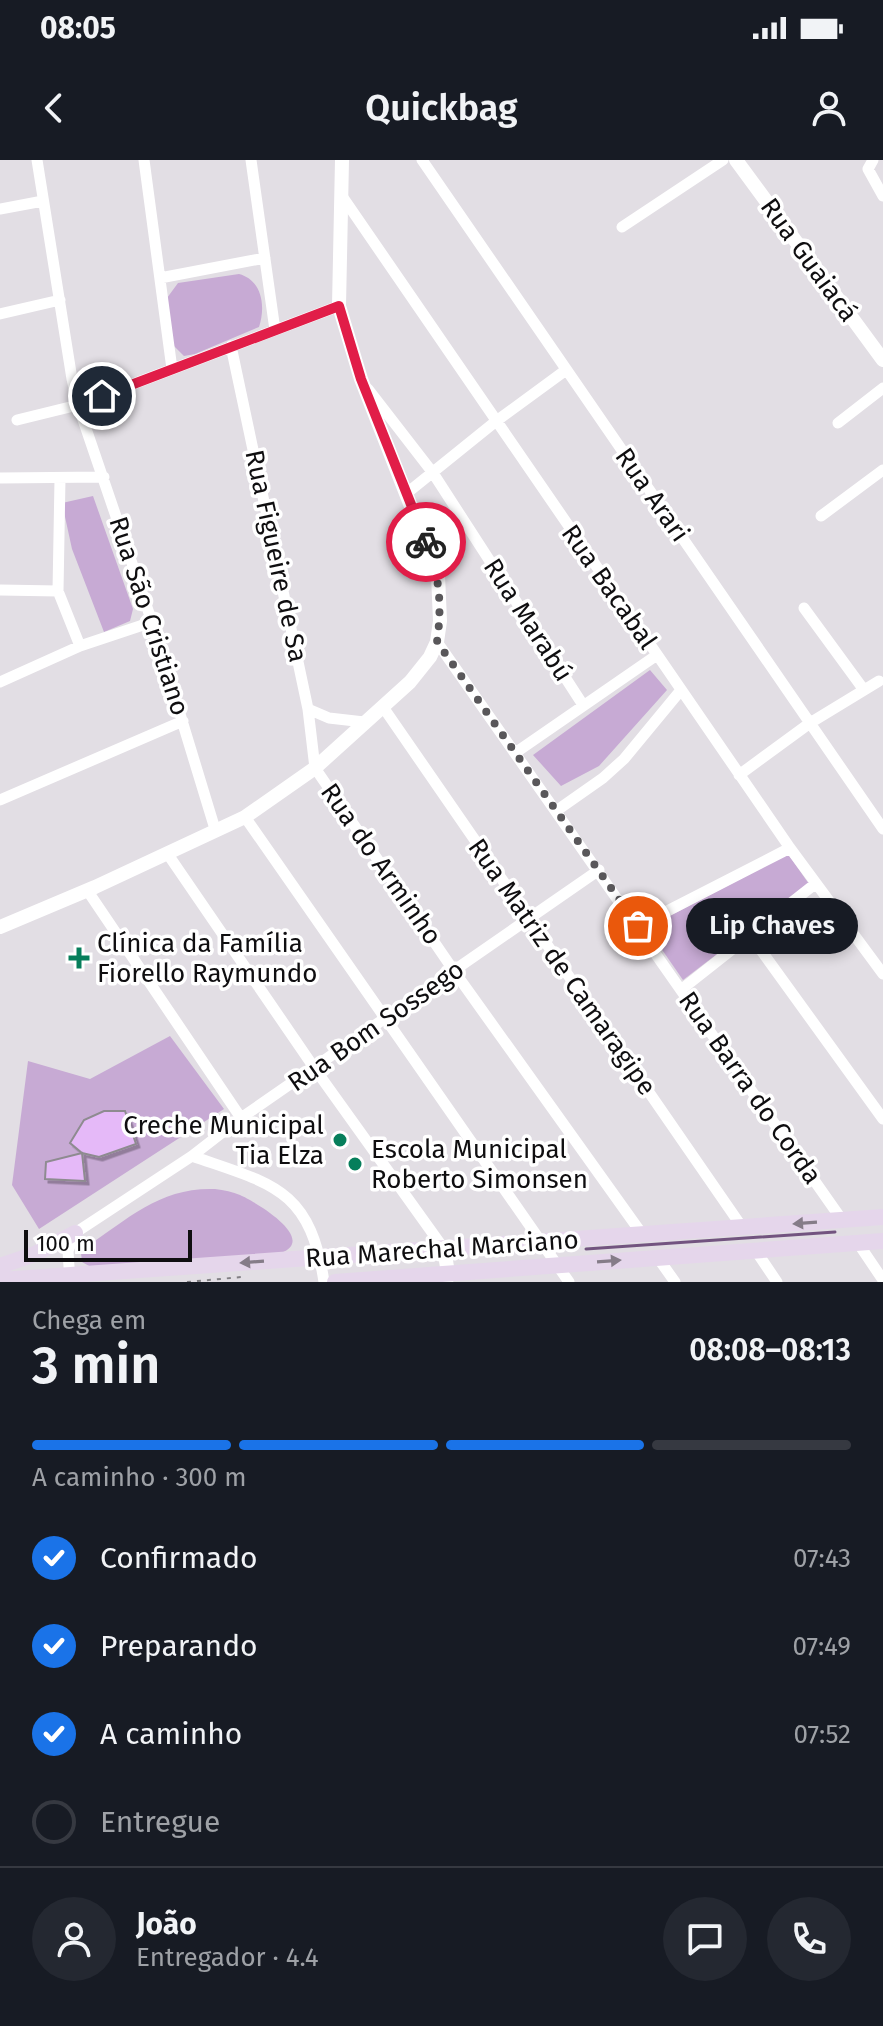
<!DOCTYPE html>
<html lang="pt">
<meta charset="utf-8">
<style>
body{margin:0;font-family:"Fira Sans",sans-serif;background:#242831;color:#f1f3f6;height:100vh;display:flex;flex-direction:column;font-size:30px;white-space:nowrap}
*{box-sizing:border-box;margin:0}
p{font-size:26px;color:#9ea1a6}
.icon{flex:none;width:44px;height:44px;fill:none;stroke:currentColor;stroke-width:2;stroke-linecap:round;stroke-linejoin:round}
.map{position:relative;height:1122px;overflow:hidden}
.details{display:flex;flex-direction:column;background:#171b24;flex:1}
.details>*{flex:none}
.scale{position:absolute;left:24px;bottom:20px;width:168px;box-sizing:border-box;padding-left:8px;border:4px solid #0f0e10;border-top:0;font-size:22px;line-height:28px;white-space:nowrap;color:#0f0e10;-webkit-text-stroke:6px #fff;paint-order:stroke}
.pin{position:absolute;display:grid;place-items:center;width:68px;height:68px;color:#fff;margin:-34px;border:4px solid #fff;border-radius:50%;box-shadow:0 2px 8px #0007}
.courier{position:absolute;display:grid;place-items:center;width:80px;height:80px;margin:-40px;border:6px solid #e11d48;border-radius:50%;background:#fff;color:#222;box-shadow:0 2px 10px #0007}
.bubble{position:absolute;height:56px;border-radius:28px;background:#171b24;box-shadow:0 4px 12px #0003;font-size:26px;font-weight:600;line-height:56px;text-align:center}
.summary em{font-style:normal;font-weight:600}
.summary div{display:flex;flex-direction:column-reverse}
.summary{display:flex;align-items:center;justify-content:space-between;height:136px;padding:0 32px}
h1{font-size:52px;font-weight:600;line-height:60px}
.bar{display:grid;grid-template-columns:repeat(4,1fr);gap:12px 8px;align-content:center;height:96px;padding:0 32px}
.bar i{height:10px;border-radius:6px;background:#363941}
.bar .active{background:#1a73e8}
.bar p{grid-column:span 4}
.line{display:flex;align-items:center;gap:20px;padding:0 32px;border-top:2px solid #363941}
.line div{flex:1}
.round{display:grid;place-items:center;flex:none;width:84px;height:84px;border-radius:42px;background:#242831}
ol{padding:0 32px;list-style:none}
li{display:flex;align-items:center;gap:24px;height:88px}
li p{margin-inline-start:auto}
li .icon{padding:8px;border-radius:50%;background:#1a73e8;color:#fff;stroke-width:4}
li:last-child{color:#9ea1a6}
li i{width:44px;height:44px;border:4px solid #363941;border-radius:50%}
.status{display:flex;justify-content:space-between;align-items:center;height:56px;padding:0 40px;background:#171b24;direction:ltr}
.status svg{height:22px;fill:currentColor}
header{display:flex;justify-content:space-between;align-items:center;height:104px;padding:0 32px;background:#171b24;font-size:36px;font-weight:600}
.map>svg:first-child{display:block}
</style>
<div class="status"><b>08:05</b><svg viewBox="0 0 49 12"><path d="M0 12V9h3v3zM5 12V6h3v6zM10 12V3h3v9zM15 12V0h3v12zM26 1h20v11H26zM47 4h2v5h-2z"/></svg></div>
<header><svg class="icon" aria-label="back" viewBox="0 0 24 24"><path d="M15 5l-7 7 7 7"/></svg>Quickbag<svg class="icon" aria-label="person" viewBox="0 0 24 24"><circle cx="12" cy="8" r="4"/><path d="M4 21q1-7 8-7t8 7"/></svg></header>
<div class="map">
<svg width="883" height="1122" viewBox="0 0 883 1122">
<defs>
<filter id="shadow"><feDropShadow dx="3.5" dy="3.5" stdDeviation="0" flood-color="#0004"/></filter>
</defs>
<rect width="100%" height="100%" fill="#e2dee4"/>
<path fill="#c7aad4" d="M239,114C262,120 266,146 259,167L195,194L184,196L172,184L167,138L178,123Z
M93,336L133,449L130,461L104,472L72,389L62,343Z
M650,510L667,530L599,606L561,626L533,595Z
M788,694L809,724L683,820L647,768Z
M170,876L224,949L39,1069L12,1025L28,901L90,919Z
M215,1029C224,1030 233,1032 240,1035C256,1042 318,1079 281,1093L91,1107L82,1102L81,1093L86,1087C129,1058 161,1027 215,1029Z"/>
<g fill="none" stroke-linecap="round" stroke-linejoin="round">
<path stroke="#72547f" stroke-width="3" d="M586,1089L835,1072"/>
</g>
<path fill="#e5b9f8" stroke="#8e8b90" stroke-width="2" filter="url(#shadow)" d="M104,951H125L136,984L99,997L82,993L70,983L84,960Z
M82,993L85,1021L45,1019L46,1002Z"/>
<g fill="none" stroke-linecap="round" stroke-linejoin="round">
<path stroke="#817f83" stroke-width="2" stroke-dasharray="4 6" stroke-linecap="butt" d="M187,1122L242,1117"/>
<path stroke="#fff" stroke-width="11" d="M37,0L72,219L78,245L152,462L215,669
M144,0L172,209
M251,0L275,170
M422,0L883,669
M873,0L868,9L883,36
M342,36L790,688L883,814
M0,49L43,41
M622,67L723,0
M160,118L265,98
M0,154L60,140
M231,186L308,549L315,608L454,811L642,1074
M368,229L433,313L583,545
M17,260L78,245L339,146
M838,263L883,228
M0,318L104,317
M60,319L58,431L80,486
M407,333L495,262L566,210
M821,356L883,310
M0,430L58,431
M804,448L864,530
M437,482L842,1060
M0,522L80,486L152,462
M383,547L742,1067
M308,549L329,558L364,562
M515,593L657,495
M739,615L810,563L879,521
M0,640L183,561
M556,651L603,618L624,599L681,530
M245,657L569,1122
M167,693L315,909L444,1089
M87,730L241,958
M638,766L790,688
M750,775L883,959
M682,829L815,724
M192,996C272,1024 310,1028 324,1122
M858,1083L883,1120
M756,1091L777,1122
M658,1098L675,1122
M70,1122L68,1091L75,1073L192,996L241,958L599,710"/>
<path stroke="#fff" stroke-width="14" d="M736,0L883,200
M0,767L95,727L245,657L315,608L410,522L430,497L437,482L440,461L438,415L361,219L339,146L342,0
M444,1089L448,1113L446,1122"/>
<path stroke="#e5d6eb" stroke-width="16" d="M0,1106L35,1094L75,1073
M0,1120L883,1057
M335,1122L883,1081"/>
</g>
<defs><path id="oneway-solid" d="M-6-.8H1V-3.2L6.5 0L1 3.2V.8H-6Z" transform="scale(2)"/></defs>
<g fill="#857c88">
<use href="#oneway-solid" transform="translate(805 1063) rotate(176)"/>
<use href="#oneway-solid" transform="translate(609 1101) rotate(-4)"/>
<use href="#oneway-solid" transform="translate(252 1102) rotate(176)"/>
</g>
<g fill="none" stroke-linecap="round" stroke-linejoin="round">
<path stroke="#59575a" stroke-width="8" stroke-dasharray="0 14.4" d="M426,382C440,416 442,446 437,482L638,766"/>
<path stroke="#e11d48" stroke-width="10" d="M102,236L339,146L361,219L426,382"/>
</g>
<g fill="#067e5b" stroke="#fff" stroke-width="3">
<path d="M75 786h8v8h8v8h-8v8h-8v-8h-8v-8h8z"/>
<circle cx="340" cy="980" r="8"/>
<circle cx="355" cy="1004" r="8"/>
</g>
<g text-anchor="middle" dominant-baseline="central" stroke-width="7" stroke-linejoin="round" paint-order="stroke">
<g font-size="26" fill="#0f0e10" stroke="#fff">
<text transform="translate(809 100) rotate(54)">Rua Guaiacá</text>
<text transform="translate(652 335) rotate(55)">Rua Arari</text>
<text transform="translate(276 396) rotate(78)">Rua Figueire de Sa</text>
<text transform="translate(609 427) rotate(55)">Rua Bacabal</text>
<text transform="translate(149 456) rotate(72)">Rua São Cristiano</text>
<text transform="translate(528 460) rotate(57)">Rua Marabú</text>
<text transform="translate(381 704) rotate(55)">Rua do Arminho</text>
<text transform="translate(562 807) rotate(55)">Rua Matriz de Camaragipe</text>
<text transform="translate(376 866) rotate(-35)">Rua Bom Sossego</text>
<text transform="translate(750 928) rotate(55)">Rua Barra do Corda</text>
<text transform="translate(442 1089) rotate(-4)">Rua Marechal Marciano</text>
</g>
<g font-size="26" fill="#0f0e10" stroke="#fff" text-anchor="start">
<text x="97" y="783">Clínica da Família<tspan x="97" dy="30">Fiorello Raymundo</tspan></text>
<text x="324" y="965" text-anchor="end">Creche Municipal<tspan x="324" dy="30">Tia Elza</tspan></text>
<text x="371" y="989">Escola Municipal<tspan x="371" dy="30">Roberto Simonsen</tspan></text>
</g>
</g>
</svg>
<div class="scale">100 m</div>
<div class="pin" style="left:638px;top:766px;background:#ea580c"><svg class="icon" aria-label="bag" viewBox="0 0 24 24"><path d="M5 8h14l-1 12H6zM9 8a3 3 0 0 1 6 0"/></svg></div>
<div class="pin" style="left:102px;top:236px;background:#1f2937"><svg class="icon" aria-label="home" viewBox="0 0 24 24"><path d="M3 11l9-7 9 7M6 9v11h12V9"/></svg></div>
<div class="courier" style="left:426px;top:382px"><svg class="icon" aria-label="bike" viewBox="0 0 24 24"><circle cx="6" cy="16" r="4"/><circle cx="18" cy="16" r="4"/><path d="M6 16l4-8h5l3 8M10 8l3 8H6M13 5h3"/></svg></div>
<div class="bubble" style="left:686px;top:738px;width:172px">Lip Chaves</div>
</div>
<section class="details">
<div class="summary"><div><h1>3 min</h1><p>Chega em</p></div><em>08:08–08:13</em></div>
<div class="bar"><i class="active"></i><i class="active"></i><i class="active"></i><i></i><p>A caminho · 300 m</p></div>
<ol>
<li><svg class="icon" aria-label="check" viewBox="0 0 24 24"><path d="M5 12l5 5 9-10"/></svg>Confirmado<p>07:43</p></li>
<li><svg class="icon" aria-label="check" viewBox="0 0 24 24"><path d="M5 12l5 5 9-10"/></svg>Preparando<p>07:49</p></li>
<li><svg class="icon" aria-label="check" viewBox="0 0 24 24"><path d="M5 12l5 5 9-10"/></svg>A caminho<p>07:52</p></li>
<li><i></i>Entregue</li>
</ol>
<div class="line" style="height:144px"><a class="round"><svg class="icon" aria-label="person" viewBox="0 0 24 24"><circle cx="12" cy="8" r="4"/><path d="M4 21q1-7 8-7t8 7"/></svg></a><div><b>João</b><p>Entregador · 4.4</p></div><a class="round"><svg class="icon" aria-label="chat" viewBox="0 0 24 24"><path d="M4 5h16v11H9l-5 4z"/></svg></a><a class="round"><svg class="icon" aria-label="phone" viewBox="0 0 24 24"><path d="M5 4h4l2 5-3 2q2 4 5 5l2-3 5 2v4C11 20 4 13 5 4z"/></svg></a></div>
</section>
